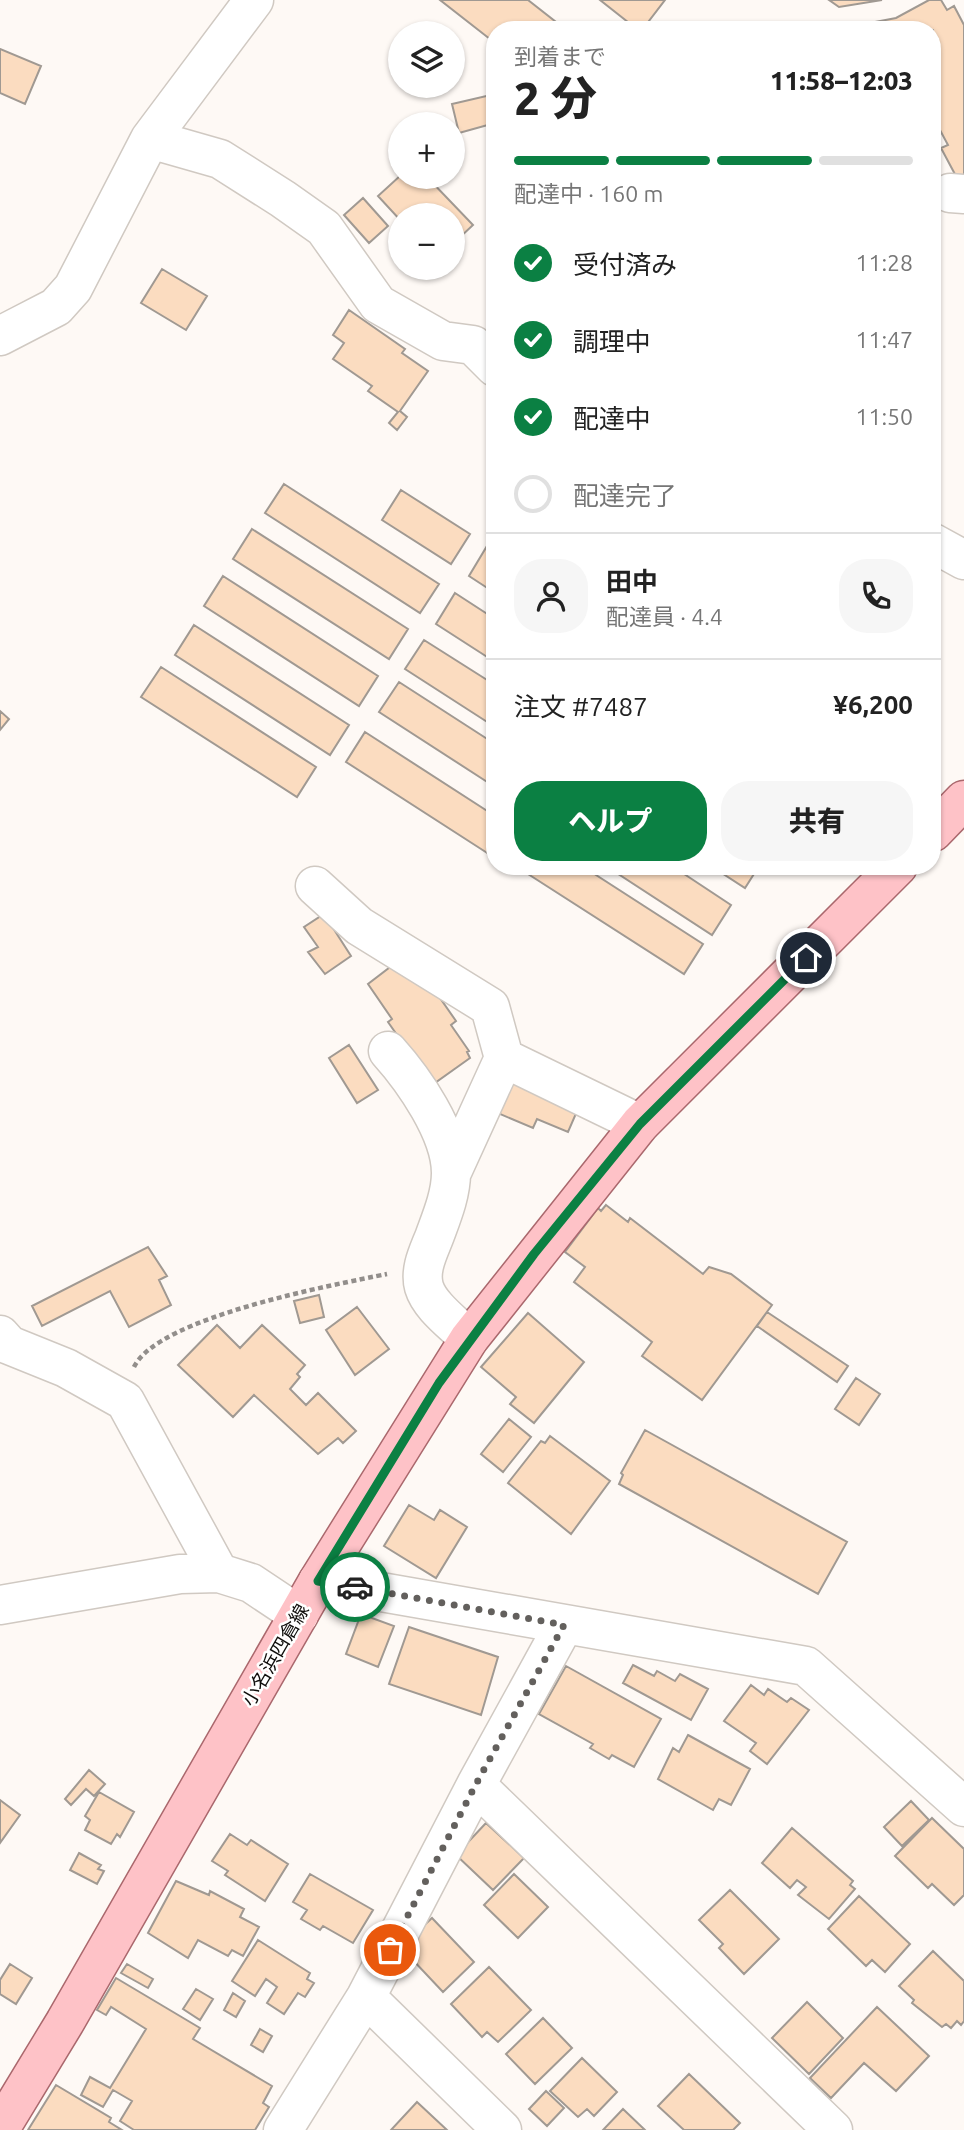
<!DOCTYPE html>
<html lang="ja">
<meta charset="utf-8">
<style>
body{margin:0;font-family:Ubuntu,"Noto Sans JP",sans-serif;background:#f6f6f6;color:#222;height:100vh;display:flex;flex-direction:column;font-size:26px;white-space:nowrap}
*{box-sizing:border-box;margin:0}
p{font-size:23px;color:#767676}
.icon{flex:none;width:38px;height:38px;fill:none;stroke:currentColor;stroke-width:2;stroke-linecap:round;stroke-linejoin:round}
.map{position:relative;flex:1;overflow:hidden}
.panel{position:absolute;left:486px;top:21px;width:455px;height:854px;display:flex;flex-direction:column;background:#fff;border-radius:28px;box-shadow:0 2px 5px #0004}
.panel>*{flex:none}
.controls{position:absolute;left:388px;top:21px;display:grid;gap:14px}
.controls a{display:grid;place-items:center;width:77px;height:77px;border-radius:50%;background:#fff;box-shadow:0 2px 5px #0004;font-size:35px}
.pin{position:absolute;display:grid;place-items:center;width:60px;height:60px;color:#fff;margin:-30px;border:4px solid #fff;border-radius:50%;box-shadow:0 2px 7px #0007}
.courier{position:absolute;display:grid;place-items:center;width:70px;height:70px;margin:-35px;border:5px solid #0b8043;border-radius:50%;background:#fff;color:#222;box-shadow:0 2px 9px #0007}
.summary em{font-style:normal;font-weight:800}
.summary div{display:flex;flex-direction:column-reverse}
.summary{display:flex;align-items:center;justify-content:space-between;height:119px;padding:0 28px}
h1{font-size:46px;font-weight:800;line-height:52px}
.bar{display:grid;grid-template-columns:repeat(4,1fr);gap:10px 7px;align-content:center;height:84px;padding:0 28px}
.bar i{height:9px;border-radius:5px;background:#e0e0e0}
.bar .on{background:#0b8043}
.bar p{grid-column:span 4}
.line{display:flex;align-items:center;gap:18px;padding:0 28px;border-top:2px solid #e0e0e0}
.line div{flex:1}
.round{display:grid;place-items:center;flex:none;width:74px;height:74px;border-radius:28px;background:#f6f6f6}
ol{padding:0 28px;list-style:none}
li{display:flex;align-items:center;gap:21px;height:77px}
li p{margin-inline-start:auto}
li .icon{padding:7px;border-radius:50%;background:#0b8043;color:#fff;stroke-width:4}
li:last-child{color:#767676}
li i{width:38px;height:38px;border:4px solid #e0e0e0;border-radius:50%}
.cta{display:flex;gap:14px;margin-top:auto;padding:14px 28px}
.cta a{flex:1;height:80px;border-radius:28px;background:#0b8043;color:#fff;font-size:28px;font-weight:800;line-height:80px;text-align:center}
.cta a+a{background:#f6f6f6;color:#222}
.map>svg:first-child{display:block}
</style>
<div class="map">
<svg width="964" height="2130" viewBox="0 0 964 2130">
<rect width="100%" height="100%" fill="#fef9f5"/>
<path fill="#fbdcc0" stroke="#a09992" stroke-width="2" d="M440,0H528L556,22L550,30H495V43Z
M600,0H665L642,30H638Z
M829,0H882L839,7Z
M929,0H941L947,10L954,6L964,25V174L957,178L941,148L948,145L933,117V30H860L859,25L896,18Z
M842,25L843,30H817Z
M0,49L41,66L25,104L0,93Z
M495,94V123L459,133L452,104Z
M401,175L427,177L473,225L457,240L453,238V215H401V221L378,196Z
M363,198L388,226L369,243L344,215Z
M162,269L207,296L186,330L141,303Z
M349,310L405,349L402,353L428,371L400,411L407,417L397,430L389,423L398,412L368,391L372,386L333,359L344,343L333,335Z
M284,484L439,584L420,613L265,513Z
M401,490L470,534L451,564L382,520Z
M252,529L408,629L389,659L233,559Z
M487,546L495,551V593L469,576Z
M223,576L378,676L359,706L204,606Z
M455,593L495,619V662L436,624Z
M194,625L349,725L330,755L175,655Z
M424,640L495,685V727L405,669Z
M161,667L316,767L297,797L141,697Z
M399,682L495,744V787L379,712Z
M0,711L9,719L0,730Z
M365,732L495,816V858L346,762Z
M533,866H582L703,944L684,974L528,874Z
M606,866H672L731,905L712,935Z
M711,866H759L745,888Z
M324,914L351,956L325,974L308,952L318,947L304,927Z
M402,958L417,965L456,1021L451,1025L469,1051L467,1052L470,1058L432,1085L388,1022L392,1019L368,984Z
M349,1045L378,1090L357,1103L329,1058Z
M508,1067L581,1102L568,1132L537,1119L533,1128L493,1111Z
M606,1205L628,1222L630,1218L703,1274L709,1267L731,1274L772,1305L702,1400L642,1356L652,1342L574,1282L585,1267L565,1252L598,1208L601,1211Z
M148,1247L167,1276L159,1280L171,1305L129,1327L110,1291L42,1326L32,1306Z
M319,1295L324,1317L300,1323L294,1301Z
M357,1307L389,1349L355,1375L326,1330Z
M767,1312L848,1366L837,1382L757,1326Z
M528,1313L584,1362L534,1423L510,1404L516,1397L481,1367Z
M217,1325L240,1348L262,1325L305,1365L297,1374L300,1377L290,1389L306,1405L318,1393L356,1431L343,1443L338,1438L318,1454L254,1395L233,1417L178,1365Z
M856,1378L880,1394L859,1425L835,1409Z
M509,1419L531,1437L503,1472L481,1454Z
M645,1430L847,1542L818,1594L619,1484L623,1475L621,1473Z
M550,1436L610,1481L571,1534L508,1483L541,1441L545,1443Z
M409,1505L434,1520L440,1510L467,1527L436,1578L384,1546Z
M361,1614L394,1626L378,1667L346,1654Z
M409,1627L498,1657L481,1715L389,1684Z
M633,1665L654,1676L657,1671L675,1681L680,1674L708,1689L691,1720L623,1683Z
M566,1666L661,1719L634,1767L612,1755L609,1759L590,1748L593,1744L539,1714Z
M751,1685L764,1695L768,1689L787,1702L791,1698L809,1710L767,1764L750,1751L756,1743L724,1721Z
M688,1735L750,1769L731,1805L719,1799L713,1810L658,1779L673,1748L679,1752Z
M89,1770L105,1784L94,1796L86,1789L71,1805L65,1799Z
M99,1792L134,1812L120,1837L117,1834L111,1844L85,1830L90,1820L85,1816Z
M0,1800L20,1815L0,1843Z
M911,1801L929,1820L902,1846L884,1827Z
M932,1818L964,1849V1895L954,1905L932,1884L928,1888L895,1856Z
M486,1823L524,1858L493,1890L456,1855Z
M792,1828L853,1881L850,1885L855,1889L829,1919L798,1895L806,1887L797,1880L790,1888L762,1863Z
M230,1834L247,1845L251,1840L288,1864L265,1901L225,1875L228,1871L212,1861Z
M79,1853L101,1865L98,1869L104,1871L97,1884L70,1870Z
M310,1874L373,1910L353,1943L323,1926L320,1930L301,1919L307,1910L293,1902Z
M514,1874L548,1907L518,1938L484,1905Z
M176,1881L209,1895L210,1891L244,1909L240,1917L259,1927L243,1956L232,1950L228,1956L198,1940L188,1958L148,1933Z
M730,1890L779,1939L744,1974L719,1948L723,1944L699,1920Z
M859,1896L910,1944L885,1972L872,1960L866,1966L828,1929Z
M432,1918L474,1962L443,1992L410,1957L413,1954L404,1944Z
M258,1940L310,1973L307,1979L314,1983L305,1997L298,1993L284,2014L267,2003L277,1987L266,1979L255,1996L232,1981Z
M933,1951L964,1981V2021L961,2025L957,2021L951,2028L946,2024L942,2027L912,2003L914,2000L899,1986Z
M10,1964L32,1978L16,2004L0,1994V1980Z
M127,1964L153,1979L148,1988L121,1973Z
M489,1967L531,2010L498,2042L487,2032L482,2037L451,2004Z
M116,1978L200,2028L193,2039L272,2086L263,2103L269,2107L255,2130H134L120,2121L132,2101L113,2090L103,2107L81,2095L90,2077L110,2088L146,2029L111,2007L106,2015L97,2010Z
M196,1989L213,1999L200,2020L183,2009Z
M233,1993L245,2001L236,2017L224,2010Z
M807,2002L843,2038L809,2074L772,2038Z
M877,2007L929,2056L896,2091L864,2063L831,2098L810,2078Z
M543,2018L572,2048L535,2084L506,2054Z
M260,2029L272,2036L263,2052L251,2045Z
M582,2058L617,2092L594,2116L587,2109L578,2117L550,2091Z
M689,2074L740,2123L733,2130H684L658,2106Z
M56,2085L111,2118L109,2122L122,2130H28Z
M546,2091L564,2108L547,2126L529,2109Z
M417,2102L447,2130H391Z
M623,2109L645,2130H603Z"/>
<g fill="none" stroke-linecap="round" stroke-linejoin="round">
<defs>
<path id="minor" d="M150,139L220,159L283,199L324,228L378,304L443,341L473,345L495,367
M950,193L964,194
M0,336L56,307L73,288L150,139L254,0
M933,543L964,560
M315,886L359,926L490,1007L504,1058L640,1124
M388,1051C414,1080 451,1133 451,1173C451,1194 442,1216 435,1235C429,1251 419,1269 424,1287C430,1307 455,1324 469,1339
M451,1174L504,1058
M0,1335L9,1345L66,1368L125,1401L219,1573
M318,1581L806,1666L964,1807
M0,1605L180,1574L219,1573L251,1583L299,1615
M476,1785L833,2130
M366,1997L502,2130
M283,2130L366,1997L476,1785L564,1625"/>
<path id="major" d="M933,832L964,800
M0,2129L65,2022L318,1581L469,1339L640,1124L898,866"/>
</defs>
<use href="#minor" stroke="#d0c9c2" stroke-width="41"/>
<use href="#major" stroke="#aa686d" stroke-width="41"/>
<path stroke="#928e8b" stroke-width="4.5" stroke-dasharray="5 3.5" stroke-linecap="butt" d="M134,1367C158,1317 333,1285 387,1274"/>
<use href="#minor" stroke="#fff" stroke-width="38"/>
<use href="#major" stroke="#fec2c7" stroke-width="38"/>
</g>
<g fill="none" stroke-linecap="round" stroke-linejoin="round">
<path stroke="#63605d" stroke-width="7" stroke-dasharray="0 12.6" d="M355,1587L564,1625L476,1784L390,1950"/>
<path stroke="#0b8043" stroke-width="9" d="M355,1587L318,1581L439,1383L534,1254L640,1124L806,958"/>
</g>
<g text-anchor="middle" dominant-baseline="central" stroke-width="5" stroke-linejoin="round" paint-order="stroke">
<g font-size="19" fill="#0f0d0b" stroke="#fff">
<text transform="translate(275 1655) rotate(-60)">小名浜四倉線</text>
</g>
</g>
</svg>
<div class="controls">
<a><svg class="icon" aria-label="layers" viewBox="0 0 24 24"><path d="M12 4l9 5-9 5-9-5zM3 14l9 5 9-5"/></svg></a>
<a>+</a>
<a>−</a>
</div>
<div class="pin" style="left:390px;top:1950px;background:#ea580c"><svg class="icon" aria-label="bag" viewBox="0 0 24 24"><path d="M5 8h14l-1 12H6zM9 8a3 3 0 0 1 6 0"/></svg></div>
<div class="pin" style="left:806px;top:958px;background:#1f2937"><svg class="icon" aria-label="home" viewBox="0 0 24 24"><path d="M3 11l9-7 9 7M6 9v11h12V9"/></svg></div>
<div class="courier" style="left:355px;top:1587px"><svg class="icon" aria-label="car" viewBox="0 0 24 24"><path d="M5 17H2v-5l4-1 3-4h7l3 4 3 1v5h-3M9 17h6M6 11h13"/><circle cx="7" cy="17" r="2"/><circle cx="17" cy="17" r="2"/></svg></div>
<section class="panel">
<div class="summary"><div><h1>2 分</h1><p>到着まで</p></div><em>11:58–12:03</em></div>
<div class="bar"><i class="on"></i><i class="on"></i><i class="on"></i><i></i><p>配達中 · 160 m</p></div>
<ol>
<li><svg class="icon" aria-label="check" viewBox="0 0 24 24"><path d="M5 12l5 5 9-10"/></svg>受付済み<p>11:28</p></li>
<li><svg class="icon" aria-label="check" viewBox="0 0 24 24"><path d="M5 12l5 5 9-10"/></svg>調理中<p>11:47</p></li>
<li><svg class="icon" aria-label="check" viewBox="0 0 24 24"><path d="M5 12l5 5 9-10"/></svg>配達中<p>11:50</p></li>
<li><i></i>配達完了</li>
</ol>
<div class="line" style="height:126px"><a class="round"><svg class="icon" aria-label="person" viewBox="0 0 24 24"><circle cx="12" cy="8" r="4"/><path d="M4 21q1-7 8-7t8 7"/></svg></a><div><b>田中</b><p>配達員 · 4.4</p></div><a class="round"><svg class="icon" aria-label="phone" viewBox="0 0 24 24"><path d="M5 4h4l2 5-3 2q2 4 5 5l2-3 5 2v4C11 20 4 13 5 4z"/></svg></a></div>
<div class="line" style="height:91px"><div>注文 #7487</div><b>¥6,200</b></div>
<div class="cta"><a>ヘルプ</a><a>共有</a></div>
</section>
</div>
